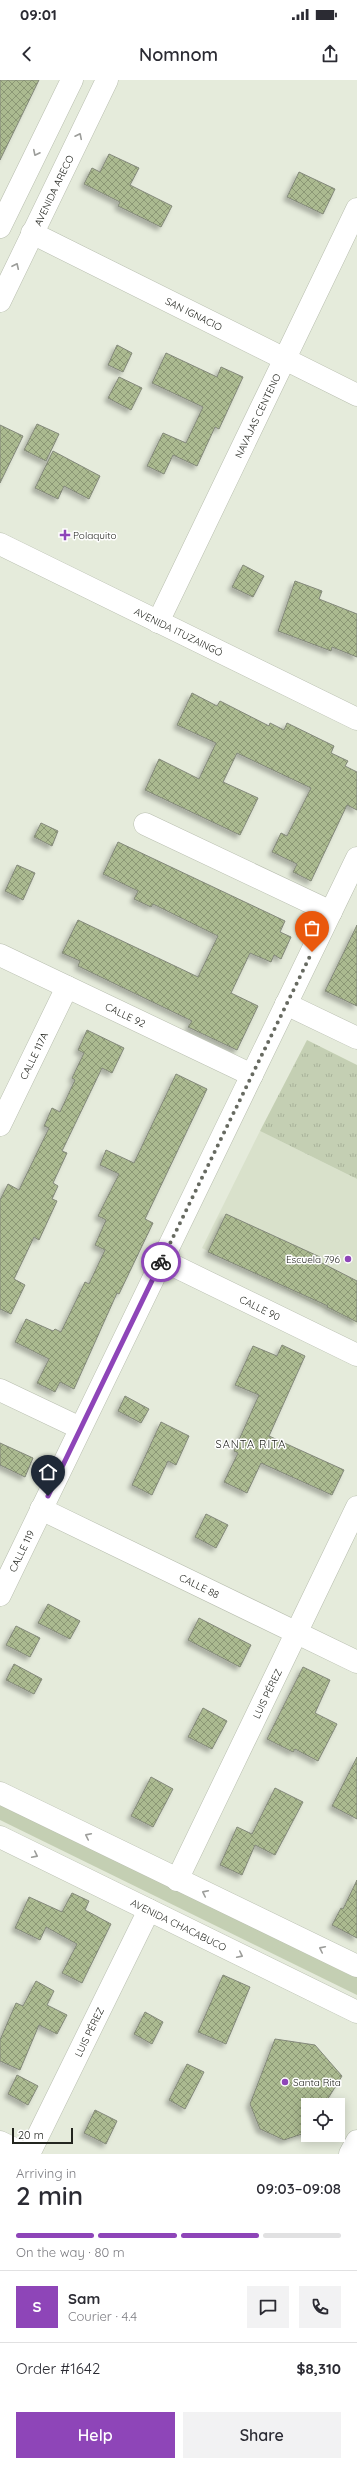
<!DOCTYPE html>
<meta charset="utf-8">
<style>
body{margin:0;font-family:Quicksand,sans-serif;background:#f2f2f3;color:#2b2b33;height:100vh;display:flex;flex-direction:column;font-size:15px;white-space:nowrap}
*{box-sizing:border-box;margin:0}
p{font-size:13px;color:#7c7c81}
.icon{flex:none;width:22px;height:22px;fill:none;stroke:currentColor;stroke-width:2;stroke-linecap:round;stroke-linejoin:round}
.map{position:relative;height:2074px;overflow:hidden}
.side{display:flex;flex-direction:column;background:#fff;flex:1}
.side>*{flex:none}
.controls{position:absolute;left:301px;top:2018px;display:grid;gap:8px}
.controls a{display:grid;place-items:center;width:44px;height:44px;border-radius:0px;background:#fff;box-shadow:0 2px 10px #0003;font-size:20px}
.scale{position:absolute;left:12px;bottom:10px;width:61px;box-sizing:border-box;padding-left:4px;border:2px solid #23251f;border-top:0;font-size:11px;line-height:14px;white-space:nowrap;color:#23251f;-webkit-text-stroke:3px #fff;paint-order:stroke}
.pin{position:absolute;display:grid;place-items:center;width:34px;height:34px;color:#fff;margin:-41px -17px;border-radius:50% 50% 50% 0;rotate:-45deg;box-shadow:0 0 4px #0007}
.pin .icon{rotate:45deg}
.courier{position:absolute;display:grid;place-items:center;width:40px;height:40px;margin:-20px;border:3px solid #8e45b8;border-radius:50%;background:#fff;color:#222;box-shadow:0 1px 5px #0007}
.head em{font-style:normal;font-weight:600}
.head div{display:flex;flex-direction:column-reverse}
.head{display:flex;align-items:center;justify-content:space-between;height:68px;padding:0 16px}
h1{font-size:26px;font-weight:600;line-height:30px}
.bar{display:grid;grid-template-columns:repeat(4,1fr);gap:6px 4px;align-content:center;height:48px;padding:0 16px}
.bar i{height:5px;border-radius:3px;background:#e1e1e2}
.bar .on{background:#8e45b8}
.bar p{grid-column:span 4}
.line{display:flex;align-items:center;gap:10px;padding:0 16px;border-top:1px solid #e1e1e2}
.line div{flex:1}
.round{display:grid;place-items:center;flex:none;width:42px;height:42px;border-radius:0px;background:#f2f2f3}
.button{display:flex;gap:8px;margin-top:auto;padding:8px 16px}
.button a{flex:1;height:46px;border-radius:0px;background:#8e45b8;color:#fff;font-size:16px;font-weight:600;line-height:46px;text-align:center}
.button a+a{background:#f2f2f3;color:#2b2b33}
.status{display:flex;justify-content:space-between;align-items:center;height:28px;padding:0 20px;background:#fff;direction:ltr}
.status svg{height:11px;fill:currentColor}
header{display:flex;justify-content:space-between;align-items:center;height:52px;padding:0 16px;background:#fff;font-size:18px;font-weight:600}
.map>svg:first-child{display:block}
</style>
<div class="status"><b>09:01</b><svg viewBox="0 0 49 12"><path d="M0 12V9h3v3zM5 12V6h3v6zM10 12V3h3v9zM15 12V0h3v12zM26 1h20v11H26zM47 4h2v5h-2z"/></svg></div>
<header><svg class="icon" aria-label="back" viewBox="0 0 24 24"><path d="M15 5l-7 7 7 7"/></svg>Nomnom<svg class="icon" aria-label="share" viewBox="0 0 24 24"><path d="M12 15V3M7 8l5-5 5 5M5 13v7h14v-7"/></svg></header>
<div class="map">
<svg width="357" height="2074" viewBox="0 0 357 2074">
<defs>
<pattern id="park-tufts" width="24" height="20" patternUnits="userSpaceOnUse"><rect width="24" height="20" fill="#c4cfb3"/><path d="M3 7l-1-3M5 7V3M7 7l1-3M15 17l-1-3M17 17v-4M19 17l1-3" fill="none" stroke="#a8b29a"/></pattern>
<pattern id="building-cross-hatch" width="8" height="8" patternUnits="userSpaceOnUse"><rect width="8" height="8" fill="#abba90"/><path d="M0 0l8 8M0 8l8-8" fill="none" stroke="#8b9775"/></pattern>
<filter id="shadow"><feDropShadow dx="-3.5" dy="3.5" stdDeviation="2" flood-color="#0004"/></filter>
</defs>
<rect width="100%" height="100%" fill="#e5ebdb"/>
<path fill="#d9e1cb" d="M260,1051L357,1099V1245L202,1168Z"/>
<path fill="#c4cfb3" d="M0,1723L357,1897V1915L0,1740Z"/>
<path fill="url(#park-tufts)" d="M307,960L357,985V1099L260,1051Z"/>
<path fill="url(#building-cross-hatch)" stroke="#83887a" filter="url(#shadow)" d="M0,0H39L0,80Z
M109,74L139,88L130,105L172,126L161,147L118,126L120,122L84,104L92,88L100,92Z
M299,92L335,109L323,134L287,117Z
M117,265L132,273L123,292L108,285Z
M166,273L217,297L221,287L243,297L219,349L215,347L197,386L173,375L164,394L147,386L163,353L186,363L203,327L152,303Z
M119,297L142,308L131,330L108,318Z
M37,344L59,354L46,381L24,370Z
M0,345L23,356L0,403Z
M53,371L100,396L89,419L64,406L58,419L35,408Z
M243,485L264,496L253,517L232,507Z
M295,501L322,511L319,519L357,534V577L332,567L331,571L278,551Z
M192,613L217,626L220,621L269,646L270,643L284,650L287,643L334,666L331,673L348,681L345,686L357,692V730L347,725L311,801L293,792L297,784L272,772L281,753L287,756L311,708L237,673L223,702L258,718L240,755L145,710L159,679L199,699L216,663L177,645Z
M41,743L58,751L52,766L34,757Z
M118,762L285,841L280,852L291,857L281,879L274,875L271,882L250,873L231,913L258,926L237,970L188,947L192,941L78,886L80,881L62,873L78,840L198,897L218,856L153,824L151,827L134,819L138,811L103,794Z
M17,785L35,793L23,820L5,811Z
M357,845V926L325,911Z
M87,950L124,968L112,993L102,988L62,1071L67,1073L53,1103L58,1106L52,1119L57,1121L39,1160L34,1157L14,1199L25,1205L11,1234L0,1229V1120L8,1104L19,1110L49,1048L44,1046L52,1028L60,1032L75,1000L72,998L84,973L78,970Z
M176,994L207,1009L145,1139L153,1143L119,1214L117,1213L74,1309L60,1302L55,1312L37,1303L49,1279L15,1262L26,1239L53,1251L55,1249L61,1252L85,1202L89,1204L105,1170L95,1165L106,1140L98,1136L119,1094L100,1085L106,1070L134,1083Z
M226,1134L320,1177L318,1181L357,1201V1242L327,1227L328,1226L208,1172Z
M282,1265L305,1276L269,1356L344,1390L332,1415L261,1383L247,1413L224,1402L238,1373L234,1371L259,1315L235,1305L253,1266L277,1276Z
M125,1316L149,1329L141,1343L118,1331Z
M161,1342L189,1356L176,1385L168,1381L152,1415L132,1405Z
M0,1363L33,1378L25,1397L0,1385Z
M206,1434L228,1445L216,1468L195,1457Z
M48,1524L80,1541L70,1559L38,1543Z
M199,1538L251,1565L240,1587L188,1560Z
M16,1546L40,1558L30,1577L6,1565Z
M14,1584L42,1599L34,1614L6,1600Z
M303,1587L330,1600L315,1633L337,1644L318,1681L295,1669L293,1672L267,1659Z
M203,1628L227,1641L212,1669L188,1657Z
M357,1677V1739L332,1726Z
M151,1697L173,1709L153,1747L131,1736Z
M275,1708L303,1722L275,1775L255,1765L242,1795L220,1785L237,1747L252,1754Z
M357,1800V1858L332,1845L341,1828L343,1829Z
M72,1813L89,1821L85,1830L111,1844L82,1903L62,1893L77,1864L46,1847L40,1860L15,1848L29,1817L62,1832Z
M223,1895L250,1907L226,1964L198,1952Z
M36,1901L54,1911L47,1925L67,1935L57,1954L39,1945L20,1990L0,1981V1960L16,1923L23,1926Z
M145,1932L163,1942L152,1964L134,1954Z
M275,1959L315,1965L342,1996L324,2025H308V2052L284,2060L260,2049L250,2024Z
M187,1984L204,1992L185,2029L169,2020Z
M17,1995L38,2006L28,2025L8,2014Z
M95,2030L117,2041L106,2064L84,2053Z"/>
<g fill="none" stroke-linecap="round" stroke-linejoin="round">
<defs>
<g id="street">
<path id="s1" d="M32,153L357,315"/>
<path id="s2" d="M158,542L357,129"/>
<path d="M145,744L331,832"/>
<path id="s3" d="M0,875L252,995"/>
<path d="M286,924L357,958"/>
<path id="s4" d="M0,1045L67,907"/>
<path id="s5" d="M162,1180L357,1275"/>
<path d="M0,1310L80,1348"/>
<path id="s6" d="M41,1429L357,1582"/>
<path id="s7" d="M0,1515L357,778"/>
<path id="s8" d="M177,1800L357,1427"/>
<path d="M0,2062L25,2074"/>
<path id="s9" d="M29,2074L149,1830"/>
</g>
<g id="secondary">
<path d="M0,147L72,0"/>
<path id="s10" d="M0,221L107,0"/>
<path id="s11" d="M0,464L357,639"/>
<path d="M350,2074L357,2061"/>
</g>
<g id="primary">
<path d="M0,1713L357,1886"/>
<path id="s12" d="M0,1757L357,1932"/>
</g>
</defs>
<use href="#street" stroke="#b8beaf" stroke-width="23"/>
<use href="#secondary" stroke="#b8beaf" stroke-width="23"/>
<use href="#primary" stroke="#b8beaf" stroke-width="23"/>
<use href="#street" stroke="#fff" stroke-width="22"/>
<use href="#secondary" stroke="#fff" stroke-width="22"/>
<use href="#primary" stroke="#fff" stroke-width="22"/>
</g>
<defs><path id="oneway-chevron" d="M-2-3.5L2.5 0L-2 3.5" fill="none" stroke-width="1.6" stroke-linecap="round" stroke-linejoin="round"/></defs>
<g stroke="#9c9d9a">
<use href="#oneway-chevron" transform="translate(79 56) rotate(-64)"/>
<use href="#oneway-chevron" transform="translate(36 73) rotate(116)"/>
<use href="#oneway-chevron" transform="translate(16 186) rotate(-65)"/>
<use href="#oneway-chevron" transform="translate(88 1756) rotate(-154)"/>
<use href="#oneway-chevron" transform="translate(35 1775) rotate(26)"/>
<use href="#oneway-chevron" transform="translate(205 1813) rotate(-154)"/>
<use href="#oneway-chevron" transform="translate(322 1869) rotate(-154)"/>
<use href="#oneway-chevron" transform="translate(240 1875) rotate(26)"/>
</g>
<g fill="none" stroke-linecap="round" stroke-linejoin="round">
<path stroke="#676a61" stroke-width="4" stroke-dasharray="0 7.2" d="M161,1182L312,872"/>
<path stroke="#8e45b8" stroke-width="5" d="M48,1416L161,1182"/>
</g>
<g fill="#8e45b8" stroke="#fff" stroke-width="1.5">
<path d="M63 449h4v4h4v4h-4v4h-4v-4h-4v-4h4z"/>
<circle cx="348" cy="1179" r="4"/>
<circle cx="285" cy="2002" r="4"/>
</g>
<g text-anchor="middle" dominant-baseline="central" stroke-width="3" stroke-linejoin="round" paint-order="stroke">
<g font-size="10" fill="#23251f" stroke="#fff">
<text stroke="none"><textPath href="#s10" startOffset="123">AVENIDA ARECO</textPath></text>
<text stroke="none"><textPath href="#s1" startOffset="181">SAN IGNACIO</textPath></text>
<text stroke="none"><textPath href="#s2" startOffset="229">NAVAJAS CENTENO</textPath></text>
<text stroke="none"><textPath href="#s11" startOffset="199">AVENIDA ITUZAINGÓ</textPath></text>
<text stroke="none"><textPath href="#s3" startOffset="139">CALLE 92</textPath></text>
<text stroke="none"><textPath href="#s4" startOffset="77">CALLE 117A</textPath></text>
<text stroke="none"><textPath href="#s5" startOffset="109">CALLE 90</textPath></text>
<text stroke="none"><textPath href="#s7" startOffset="49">CALLE 119</textPath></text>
<text stroke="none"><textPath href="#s6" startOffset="176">CALLE 88</textPath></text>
<text stroke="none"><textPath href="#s8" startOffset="207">LUIS PÉREZ</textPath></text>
<text stroke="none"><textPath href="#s12" startOffset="199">AVENIDA CHACABUCO</textPath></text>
<text stroke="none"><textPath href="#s9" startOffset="136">LUIS PÉREZ</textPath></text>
</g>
<g font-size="10" fill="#23251f" stroke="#fff" text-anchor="start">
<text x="73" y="455">Polaquito</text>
<text x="340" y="1179" text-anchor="end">Escuela 796</text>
<text x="293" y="2002">Santa Rita</text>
</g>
<g font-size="11" letter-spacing="1" fill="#23251f" stroke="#fff">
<text x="251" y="1364">SANTA RITA</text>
</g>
</g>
</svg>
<div class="controls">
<a><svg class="icon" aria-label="locate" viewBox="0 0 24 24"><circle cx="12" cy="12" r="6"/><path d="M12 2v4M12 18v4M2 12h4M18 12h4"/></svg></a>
</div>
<div class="scale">20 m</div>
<div class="pin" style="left:312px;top:872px;background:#ea580c"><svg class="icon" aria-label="bag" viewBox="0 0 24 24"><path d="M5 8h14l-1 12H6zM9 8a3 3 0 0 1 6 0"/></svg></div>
<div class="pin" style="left:48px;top:1416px;background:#1f2937"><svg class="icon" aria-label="home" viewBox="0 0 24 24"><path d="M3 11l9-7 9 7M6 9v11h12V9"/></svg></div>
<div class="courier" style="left:161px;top:1182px"><svg class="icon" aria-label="bike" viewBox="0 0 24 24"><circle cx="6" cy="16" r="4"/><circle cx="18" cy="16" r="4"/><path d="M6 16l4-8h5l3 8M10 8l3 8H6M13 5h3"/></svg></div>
</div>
<section class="side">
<div class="head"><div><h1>2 min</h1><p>Arriving in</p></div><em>09:03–09:08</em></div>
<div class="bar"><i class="on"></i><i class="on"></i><i class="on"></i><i></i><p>On the way · 80 m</p></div>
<div class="line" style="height:72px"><b class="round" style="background:#8e45b8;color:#fff">S</b><div><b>Sam</b><p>Courier · 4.4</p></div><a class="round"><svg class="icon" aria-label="chat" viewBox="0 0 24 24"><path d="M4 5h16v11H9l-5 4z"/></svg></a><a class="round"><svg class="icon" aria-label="phone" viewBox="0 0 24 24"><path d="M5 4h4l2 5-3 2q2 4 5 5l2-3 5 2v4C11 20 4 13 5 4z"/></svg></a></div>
<div class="line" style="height:52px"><div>Order #1642</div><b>$8,310</b></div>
<div class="button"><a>Help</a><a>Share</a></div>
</section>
